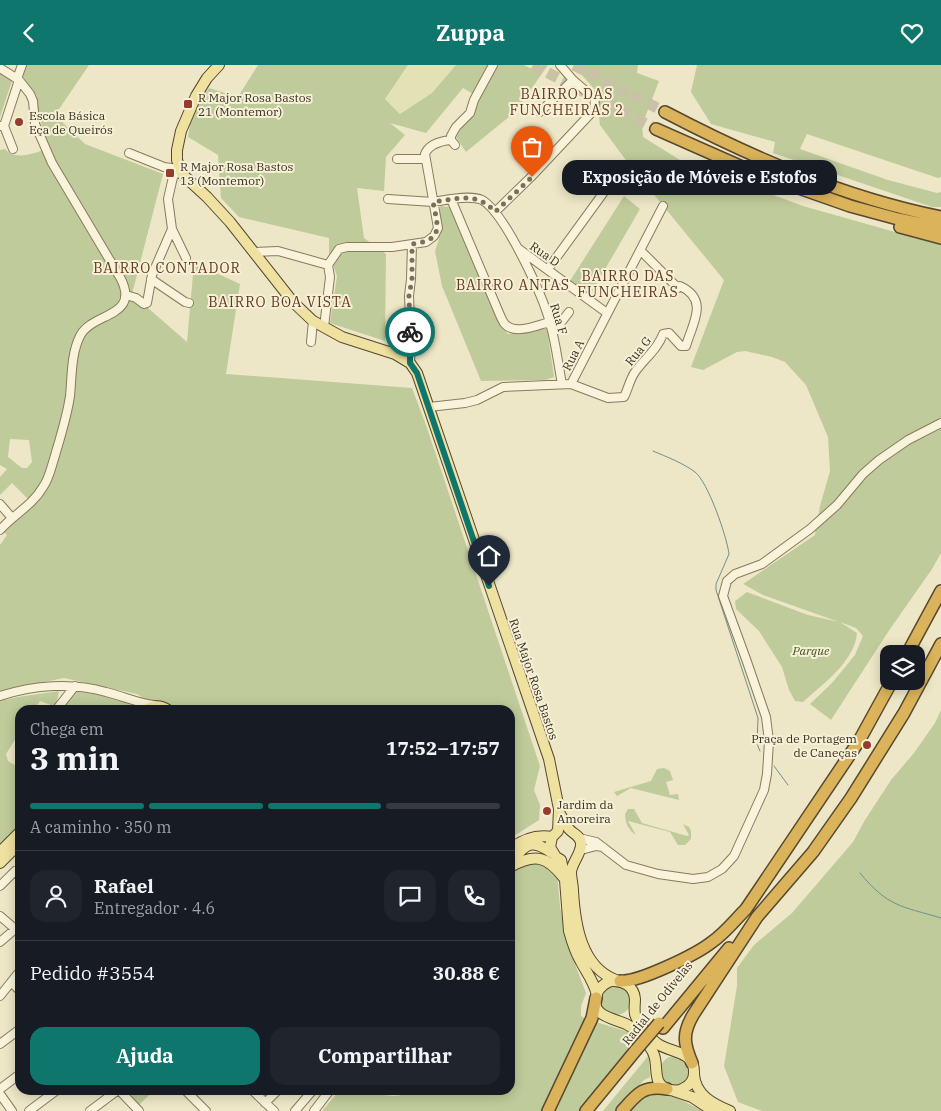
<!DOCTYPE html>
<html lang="pt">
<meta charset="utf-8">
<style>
body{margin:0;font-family:"IBM Plex Serif",serif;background:#20242c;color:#f1f3f6;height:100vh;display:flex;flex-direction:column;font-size:19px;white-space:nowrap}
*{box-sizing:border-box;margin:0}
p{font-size:16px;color:#9ea1a6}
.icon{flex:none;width:28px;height:28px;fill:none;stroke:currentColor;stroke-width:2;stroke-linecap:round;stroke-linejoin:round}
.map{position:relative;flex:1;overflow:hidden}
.details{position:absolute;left:15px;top:640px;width:500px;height:390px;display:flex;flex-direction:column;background:#171b24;border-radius:15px;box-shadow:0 2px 12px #0003}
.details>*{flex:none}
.buttons{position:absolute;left:880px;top:580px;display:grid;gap:10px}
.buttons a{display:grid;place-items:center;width:45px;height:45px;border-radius:10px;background:#171b24;box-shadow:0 2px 12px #0003;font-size:25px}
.pin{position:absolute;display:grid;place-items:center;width:42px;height:42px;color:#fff;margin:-51px -21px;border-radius:50% 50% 50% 0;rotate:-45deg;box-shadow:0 0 5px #0007}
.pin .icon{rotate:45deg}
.courier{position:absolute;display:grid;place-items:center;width:50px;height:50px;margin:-25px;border:4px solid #0f766e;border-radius:50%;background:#fff;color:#222;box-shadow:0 1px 6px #0007}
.bubble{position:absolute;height:35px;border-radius:15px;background:#171b24;box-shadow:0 2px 12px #0003;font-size:16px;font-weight:800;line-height:35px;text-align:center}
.summary em{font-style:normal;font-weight:800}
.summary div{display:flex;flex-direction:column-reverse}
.summary{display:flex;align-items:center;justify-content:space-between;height:85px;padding:0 15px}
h1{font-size:32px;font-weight:800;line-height:38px}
.bar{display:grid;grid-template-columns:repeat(4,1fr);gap:8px 5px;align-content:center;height:60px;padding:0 15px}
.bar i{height:6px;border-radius:4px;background:#363941}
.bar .current{background:#0f766e}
.bar p{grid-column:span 4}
.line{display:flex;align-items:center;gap:12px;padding:0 15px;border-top:1px solid #363941}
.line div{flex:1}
.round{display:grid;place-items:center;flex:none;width:52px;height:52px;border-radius:15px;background:#20242c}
.primary-button{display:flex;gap:10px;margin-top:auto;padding:10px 15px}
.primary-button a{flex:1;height:58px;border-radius:15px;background:#0f766e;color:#fff;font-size:20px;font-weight:800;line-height:58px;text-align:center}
.primary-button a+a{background:#20242c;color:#f1f3f6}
header{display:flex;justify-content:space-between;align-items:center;height:65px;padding:0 15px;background:#0f766e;color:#fff;font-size:22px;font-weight:800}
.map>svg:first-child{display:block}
</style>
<header><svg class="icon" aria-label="back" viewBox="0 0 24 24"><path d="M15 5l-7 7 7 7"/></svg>Zuppa<svg class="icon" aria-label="heart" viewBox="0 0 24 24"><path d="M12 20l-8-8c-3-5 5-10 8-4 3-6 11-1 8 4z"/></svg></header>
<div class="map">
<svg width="941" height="1046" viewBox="0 0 941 1046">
<rect width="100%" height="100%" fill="#ede7c7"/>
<path fill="#e3e2b4" d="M408,0H456L432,28L400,49L385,34Z"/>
<path fill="#bfcb9a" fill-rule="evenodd" d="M27,0H89L55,50L85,79L163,109L132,229L187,277L194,198L240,219L226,309L412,323L426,360L540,701L534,725L540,740L539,755L514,771L510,776V645H172L168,639L146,635L137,629L64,613L0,626V480L7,470L3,466L46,425L63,376L41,420L29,435L12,418L0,430V412L7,404L0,400V85L5,84C16,97 36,87 50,83L38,50L37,31L23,12ZM10,374L29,375L32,397L27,403H22L8,392Z
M258,0H408L385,34L400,49L432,28L456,0H524L532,4L535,0H548L515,47L466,87L456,72L480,33L463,23L426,68L390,58L405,70L386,92L384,126L357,123L364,173L386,189L385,276L330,258L337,211L329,189V173L239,152L221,133L218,90L188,72L191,53L209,23L238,32Z
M573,0H638L637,8L659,16L642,60L643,72L680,95L803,141L941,180V488L932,504L888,567L831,655L810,639L832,618L855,590L863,571L856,563L840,557L857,568C855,596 823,619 803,637L795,636L789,625L782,602L759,566L736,544L735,536L747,527L808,550L839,557L763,530L743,519L815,470L820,441L830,406L828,372L806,320L785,297L772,292L745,286L737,287L703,305L691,302L724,215L628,98L600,60L596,26Z
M697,0H941V112L938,113L807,69L800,84L888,115L937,128L941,127V142H932L773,88L775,77L711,59L691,27Z
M0,8L12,16L0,52Z
M624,131L640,144L590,230L570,216Z
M440,141L449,142L503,263L508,269L547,263L554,312L545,315L481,316L442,221L435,186L439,174Z
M59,626L56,642L40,636L34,645H20V667L6,689L8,696L20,703V761L0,779V636L18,632Z
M75,626C90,629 127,632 136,645H65L64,641Z
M941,645V1046H762L738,1037L724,1001L737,921V903L754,880L792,848L853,777L865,755L891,715L914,688L935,658Z
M664,703L670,706L673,715L666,717L670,730L678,729L679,735L631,723L617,731L614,727L651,716L657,704Z
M628,744H634L642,758L687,771L689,770L683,759L689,762L691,766V774L685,780H678L670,767L628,756L636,770C628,765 625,757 625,749Z
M535,797L549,800L557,807L560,842L569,883L586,928L581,941V951L588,955L544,1046H322L340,1025H383V1030C391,1031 399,1032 407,1028V1025H510V811L518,801Z
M601 935a15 15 0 1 1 30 0a15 15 0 1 1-30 0Z
M596,957L632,968L637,973L579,1046H554Z
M649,990L650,1012L644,1015L616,1046H603Z
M660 1006a15 15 0 1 1 30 0a15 15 0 1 1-30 0Z
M138,1025H146L150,1029L139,1040L130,1032Z
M649,1027C668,1028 685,1036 702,1046H629L640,1033Z"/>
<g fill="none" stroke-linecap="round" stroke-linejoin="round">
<path stroke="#6e908c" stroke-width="1" d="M653,386C667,392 683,398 695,407C708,417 727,472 729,489L716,519V525L758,653L757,679L760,686
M774,701L788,720
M860,808C888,842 901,841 941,853"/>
<path stroke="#c9c2a6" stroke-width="11" stroke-dasharray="11 5.5" stroke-linecap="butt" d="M533,0L656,64
M574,0L665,47"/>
<defs>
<path id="minor" d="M0,3L19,15L30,29L33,36L35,59L52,98L121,214C140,253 92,247 80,271C71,289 72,311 70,331C67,352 60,373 54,394C51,403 49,414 43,422C33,440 13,450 0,465
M17,14L22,0
M540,47L573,15
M0,61H4L19,15
M4,61L13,84
M455,80L451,75V71L456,62L470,48L474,35L493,0
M129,88L164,102L179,104
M397,94H425
M388,134L433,137L451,134L497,243C499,248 501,253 504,258C514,271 537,260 550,257
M451,134C460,133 473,131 482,135C505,148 543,231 550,258C556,278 558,299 562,319
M495,147L531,112L594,45L595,34L573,15L560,0
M172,164L186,193
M519,184L607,248
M254,187L278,186L328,200L339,184L347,182H392L426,177L434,171L438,163L425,89C429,79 441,76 451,75
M548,204L612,116
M151,214L185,237L189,238
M126,230L136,233L144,239L147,238L152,210L172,164L168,134L173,112L179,104
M324,262L330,212L328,200
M553,268L569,247
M311,277L313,256
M410,298L411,276L409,231L411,214L412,179
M571,319L608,333L624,332C628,324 630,314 635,307C644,294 658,284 663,269L669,268L681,281H686C692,259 710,235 680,221L678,223L641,186
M429,342L465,338L477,335L503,322L571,319L663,141
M0,439L12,453
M0,631C34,620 72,617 106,627C123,631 137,638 154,640
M56,645L75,621
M579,773L596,777L626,800L658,809L693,814L708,812L722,804L734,791L764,725L767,709L769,676L766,652L746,594L723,531L727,516L735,509L762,499L810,464L837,440L863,409L879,395L908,375L941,358
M581,785L596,781L603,782
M0,821L15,806L20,811
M0,851L20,868
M0,877L20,860
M11,917L20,926
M0,931L20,906
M0,979L20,964
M0,1024L20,1009
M119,1025L139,1046
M185,1025L206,1046
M252,1025L274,1046
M0,1029L12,1046
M265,1038L278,1025
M29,1046L57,1025
M90,1046L118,1025
M295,1046L313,1025
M314,1046L330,1025"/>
<path id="major" d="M219,0L207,13L196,31L181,66L177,85V95L182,109L207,132L230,157L293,237L313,256L342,272L395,289L410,298L417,308L549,694L559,744L558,766L552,772L550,782L556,792L561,795L565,815L569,866C572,877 575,887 581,897C587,908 594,917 597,930
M146,645C153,640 161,640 168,645
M559,747C562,752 565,759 569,764C573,769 580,770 581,778C582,788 572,797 571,807C571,813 573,820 573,826C575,859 581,902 616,915
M510,784C523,774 536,769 552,772
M0,787L20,767
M0,798L20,778
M510,798C525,780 530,772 552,788
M510,802C535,788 547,791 564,813
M611,916C623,915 634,921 635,934C635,939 634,944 635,949C637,956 641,961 645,966C649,970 653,976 658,979C671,988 695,986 694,1008C694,1014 690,1020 684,1023C680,1026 675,1026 670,1025C651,1020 659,1003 654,990C652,984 648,979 644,974C639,968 634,963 626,959C613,953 588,951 597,928C600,922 605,918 611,916Z
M694,1009C695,1030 713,1039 730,1046
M674,1026L692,1032L713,1046"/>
<path id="highway" d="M665,47C753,93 843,132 941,152
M656,64L742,102L796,122L850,141L898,154L941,163
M900,162L941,173
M907,589L941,526
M620,916C638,918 697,889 712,877C725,868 735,855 746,844L859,676L892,616
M663,963L729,883
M692,998C684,979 682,969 693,950L757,852L813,787L851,733L904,648L941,579
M548,1046L592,953L596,933
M586,1046L636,985
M622,1046C637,1029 643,1020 667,1024"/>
</defs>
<use href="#minor" stroke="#897a5c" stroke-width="10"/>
<use href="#major" stroke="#574830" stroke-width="12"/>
<use href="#highway" stroke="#574830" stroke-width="14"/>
<use href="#minor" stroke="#f8f3da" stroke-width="8"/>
<use href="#major" stroke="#efe1a0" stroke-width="10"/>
<use href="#highway" stroke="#dab35a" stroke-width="11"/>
<defs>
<path id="highway-bridge" d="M636,985L659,958"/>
</defs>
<use href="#highway-bridge" stroke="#574830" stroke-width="14" stroke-linecap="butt"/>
<use href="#highway-bridge" stroke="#dab35a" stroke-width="11"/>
</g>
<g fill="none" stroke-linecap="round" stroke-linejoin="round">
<path stroke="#78705a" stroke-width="5" stroke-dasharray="0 9" d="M410,267L409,231L412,214V179C444,175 438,162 433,137C457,134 477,126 495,147L532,112"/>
<path stroke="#0f766e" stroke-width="6" d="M410,267V298L417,308L489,521"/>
</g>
<g fill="#963c2e" stroke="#f5f0d6" stroke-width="2">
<rect x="183" y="34" width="10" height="10" rx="2.5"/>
<circle cx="19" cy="57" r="5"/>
<rect x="165" y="103" width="10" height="10" rx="2.5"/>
<circle cx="867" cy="680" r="5"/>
<circle cx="547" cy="746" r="5"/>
</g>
<g text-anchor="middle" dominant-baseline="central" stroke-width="4" stroke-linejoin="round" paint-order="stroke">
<g font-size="12" fill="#393020" stroke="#f5f0d6" text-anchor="start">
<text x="198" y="32">R Major Rosa Bastos<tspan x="198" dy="14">21 (Montemor)</tspan></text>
<text x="29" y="50">Escola Básica<tspan x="29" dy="14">Eça de Queirós</tspan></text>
<text x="180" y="101">R Major Rosa Bastos<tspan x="180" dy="14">13 (Montemor)</tspan></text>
<text x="857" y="673" text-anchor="end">Praça de Portagem<tspan x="857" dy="14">de Caneças</tspan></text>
<text x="557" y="739">Jardim da<tspan x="557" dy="14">Amoreira</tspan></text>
</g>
<g font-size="12" fill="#393020" stroke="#f5f0d6">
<text transform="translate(545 189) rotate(35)">Rua D</text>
<text transform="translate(559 254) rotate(73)">Rua F</text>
<text transform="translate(638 286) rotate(-51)">Rua G</text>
<text transform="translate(573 290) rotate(-63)">Rua A</text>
<text transform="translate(534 614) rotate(71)">Rua Major Rosa Bastos</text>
<text transform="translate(657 938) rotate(-51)">Radial de Odivelas</text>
</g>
<g font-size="12" font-style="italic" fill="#435527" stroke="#f5f0d6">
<text x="811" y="585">Parque</text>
</g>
<g font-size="14" letter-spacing="1" fill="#653820" stroke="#f5f0d6">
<text x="567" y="29">BAIRRO DAS<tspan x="567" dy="16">FUNCHEIRAS 2</tspan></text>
<text x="167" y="203">BAIRRO CONTADOR</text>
<text x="628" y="211">BAIRRO DAS<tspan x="628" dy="16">FUNCHEIRAS</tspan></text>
<text x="513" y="220">BAIRRO ANTAS</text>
<text x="280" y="237">BAIRRO BOA VISTA</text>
</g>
</g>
</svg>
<div class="buttons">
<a><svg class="icon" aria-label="layers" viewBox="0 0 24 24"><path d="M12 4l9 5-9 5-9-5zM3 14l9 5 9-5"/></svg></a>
</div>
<div class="pin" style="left:532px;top:112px;background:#ea580c"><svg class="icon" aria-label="bag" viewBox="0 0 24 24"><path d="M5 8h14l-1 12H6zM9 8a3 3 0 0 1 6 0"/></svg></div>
<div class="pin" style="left:489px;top:521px;background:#1f2937"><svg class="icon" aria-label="home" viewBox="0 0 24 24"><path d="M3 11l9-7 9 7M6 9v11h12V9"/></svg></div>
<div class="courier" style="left:410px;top:267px"><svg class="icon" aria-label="bike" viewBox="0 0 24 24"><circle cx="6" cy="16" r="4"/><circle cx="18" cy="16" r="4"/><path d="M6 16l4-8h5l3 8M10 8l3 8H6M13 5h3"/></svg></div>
<div class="bubble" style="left:562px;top:95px;width:275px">Exposição de Móveis e Estofos</div>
<section class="details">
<div class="summary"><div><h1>3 min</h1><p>Chega em</p></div><em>17:52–17:57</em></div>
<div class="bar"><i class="current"></i><i class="current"></i><i class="current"></i><i></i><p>A caminho · 350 m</p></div>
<div class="line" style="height:90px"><a class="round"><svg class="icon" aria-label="person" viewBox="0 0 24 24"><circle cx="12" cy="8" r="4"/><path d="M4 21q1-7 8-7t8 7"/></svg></a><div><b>Rafael</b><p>Entregador · 4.6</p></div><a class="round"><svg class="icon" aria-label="chat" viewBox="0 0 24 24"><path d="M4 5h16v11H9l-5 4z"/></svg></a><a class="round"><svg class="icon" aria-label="phone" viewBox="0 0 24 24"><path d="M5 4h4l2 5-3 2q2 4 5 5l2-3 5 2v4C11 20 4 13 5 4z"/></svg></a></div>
<div class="line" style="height:65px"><div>Pedido #3554</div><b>30.88 €</b></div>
<div class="primary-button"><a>Ajuda</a><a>Compartilhar</a></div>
</section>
</div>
